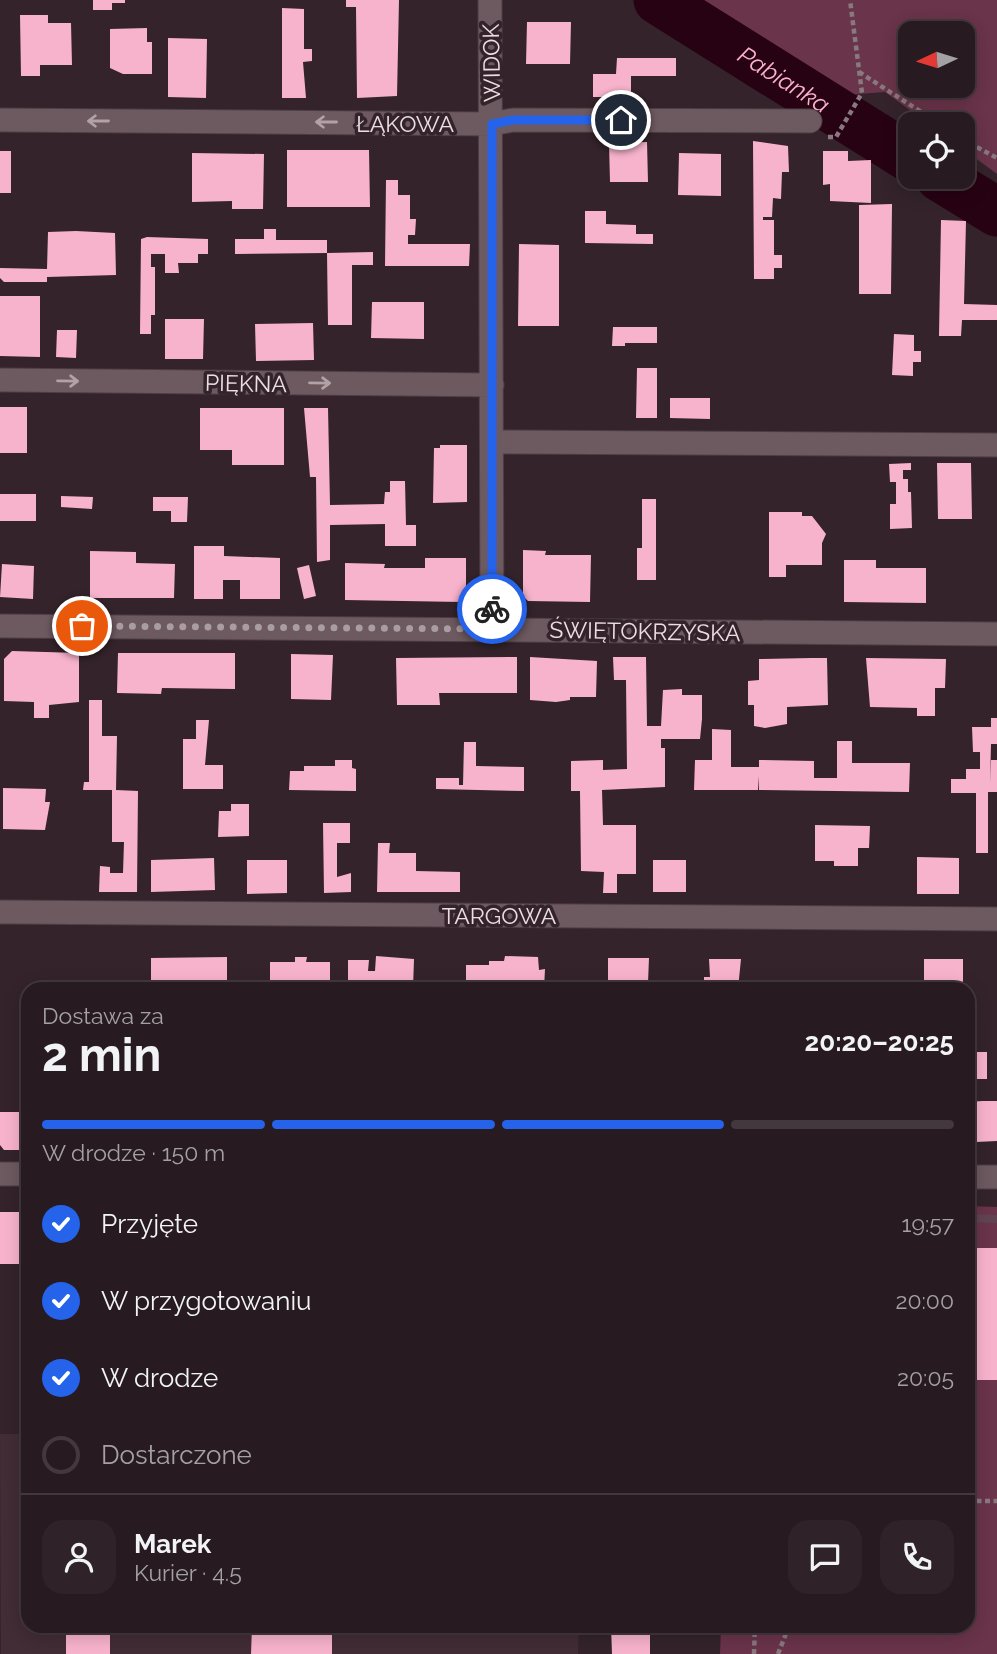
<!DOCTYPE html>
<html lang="pl">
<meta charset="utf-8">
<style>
body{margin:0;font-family:Raleway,sans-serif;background:#2f2329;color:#f1f3f6;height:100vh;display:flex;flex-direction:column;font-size:26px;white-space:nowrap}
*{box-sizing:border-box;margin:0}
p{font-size:23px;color:#a4a1a5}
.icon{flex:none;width:38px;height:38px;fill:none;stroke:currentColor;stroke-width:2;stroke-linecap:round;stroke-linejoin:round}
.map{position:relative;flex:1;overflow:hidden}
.panel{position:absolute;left:21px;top:982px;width:954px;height:651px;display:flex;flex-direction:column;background:#271a20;border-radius:21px;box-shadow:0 4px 18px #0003,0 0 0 2px #43383e}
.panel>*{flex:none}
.needle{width:46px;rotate:266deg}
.controls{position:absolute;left:898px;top:21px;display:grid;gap:14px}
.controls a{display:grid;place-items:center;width:77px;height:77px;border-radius:14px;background:#271a20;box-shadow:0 4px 18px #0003,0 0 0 2px #43383e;font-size:35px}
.pin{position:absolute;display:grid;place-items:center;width:60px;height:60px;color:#fff;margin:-30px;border:4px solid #fff;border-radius:50%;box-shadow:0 2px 7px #0007}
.courier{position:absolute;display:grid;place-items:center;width:70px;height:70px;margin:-35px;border:5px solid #2563eb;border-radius:50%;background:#fff;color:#222;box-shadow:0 2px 9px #0007}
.summary em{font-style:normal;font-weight:700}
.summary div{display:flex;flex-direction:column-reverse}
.summary{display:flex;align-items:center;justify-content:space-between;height:119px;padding:0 21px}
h1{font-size:46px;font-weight:700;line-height:52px}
.bar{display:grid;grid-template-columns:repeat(4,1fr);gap:10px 7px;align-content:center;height:84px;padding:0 21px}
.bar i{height:9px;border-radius:5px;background:#43383e}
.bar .on{background:#2563eb}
.bar p{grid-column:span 4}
.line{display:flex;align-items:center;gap:18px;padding:0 21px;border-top:2px solid #43383e}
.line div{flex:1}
.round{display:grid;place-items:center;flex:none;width:74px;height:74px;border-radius:21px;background:#2f2329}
ol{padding:0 21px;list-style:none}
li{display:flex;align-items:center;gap:21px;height:77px}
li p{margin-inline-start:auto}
li .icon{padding:7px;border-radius:50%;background:#2563eb;color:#fff;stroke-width:4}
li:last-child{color:#a4a1a5}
li i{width:38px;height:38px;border:4px solid #43383e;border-radius:50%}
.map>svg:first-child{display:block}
</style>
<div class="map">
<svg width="997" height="1654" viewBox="0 0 997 1654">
<rect width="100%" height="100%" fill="#34232a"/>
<path fill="#422c35" d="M0,1434H28V1626H579L578,1654H1Z"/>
<path fill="#6a344a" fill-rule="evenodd" d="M693,0H997V174L963,149L962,124H929L885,92L845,95ZM962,33V86H910V33Z
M968,1206L997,1207V1654H720L721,1626H968Z"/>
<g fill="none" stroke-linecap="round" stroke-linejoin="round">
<path stroke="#614451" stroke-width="8" d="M968,1218L997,1219"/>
<g stroke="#270213" stroke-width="49">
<path id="s1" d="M658,0L910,158"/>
<path d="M940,177L997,212"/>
</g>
</g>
<path fill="#f8b3cc" d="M93,0H125V3H112V10H93Z
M346,0H399L397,96L357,98L356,7H346Z
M282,8L304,9V49H312V61L303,62L306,98H282Z
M20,15H48V23H71L72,65H40V76H21Z
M527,22H571L570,64H526Z
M147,28V42H152V74H123L110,68V29Z
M168,38L207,39L206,98L168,97Z
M617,58H676V76H631V97H593V74H616Z
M753,141L788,146L789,172H782L781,199L773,198L772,217H763V220H774V255H782V268H774V279H754Z
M647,142L648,182H610L609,143Z
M287,150H369L370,207H287Z
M0,151H11V193H0Z
M823,151H848V161L871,160V203L830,201V184L823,185Z
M192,153L264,154L263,209H232V201L192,202Z
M679,153L721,154V196L678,195Z
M386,180H398V195H410V219H416L415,235H408V244H470L469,266H385Z
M892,204L891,294H859V205Z
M585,211H606V224L636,225V234H653V244L585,243Z
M941,220L966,221L964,304L997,305V320H962L961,336H939Z
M264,229H276V240H327V253L235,254V239H264Z
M76,231L115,233L116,275L47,277V282H4L0,278V268L47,269L48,232Z
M147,237L208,239V254H198V263H178L179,273H165V254H151V267H155V315H151V334H140L141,239Z
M519,244L559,245V326H518Z
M373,252V265H352V325H328L327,253Z
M0,296H40V357L0,356Z
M372,302H424V339L371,338Z
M165,319H204L203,359H165Z
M313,323L314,360L256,361L255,324Z
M613,327H657V343H625V346H612Z
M57,330H77L76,358L56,357Z
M894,334L914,335V351H921V362H913V376L892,375Z
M637,368H657V418H636Z
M670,398H710V419L670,418Z
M0,407H27V453H0Z
M200,408H284V465H232V450H200Z
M304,408H328L330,505L384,504L385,492H390V481H405L406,525H416V546H385V524L330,525V560L317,562L316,477H310Z
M440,445H467V502L433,503L434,448H440Z
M911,463V470H903V479H908V492H911L912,528L890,529V504H896V482H890L889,464Z
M937,463H971L972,519H938Z
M0,494H36V521H0Z
M61,496L93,497L92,509L61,507Z
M153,497H188L187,522H171V511H153Z
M642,499H656V580H637V548H642Z
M769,512H802V516H812L826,534L822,543V565H786V577H769Z
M194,546H224V556L280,558V599H240V580H223V599H194Z
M523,550L546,551L545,555H591L590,602L528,601L523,596Z
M90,551L136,552V563L175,564L174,598H90Z
M425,558H466V597L462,602L345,600V563L385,564L384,568H425Z
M844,560H876V568H926V603L844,602Z
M2,564L34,566L33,599L0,597Z
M309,565L316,596L304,599L297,568Z
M12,651L79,653V702L49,705V718H34V702L4,701V659Z
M118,653H235V689L162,688L161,694L117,693Z
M291,654L333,655L331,700L291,699Z
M517,657V693H439L440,705H397L396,658Z
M530,657L597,661L596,697H570V700L556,702L530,700Z
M613,657H646L647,726H661L663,690L682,689V695H702V719L700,739H661V748H665V787L602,790L603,825H636V874H617V893H603L604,872L581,871L580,791H571V761L603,760V770L627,769L626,680H614Z
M811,658H827L828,705L787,707V724L765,728L754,726V705H748V681L759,680V659Z
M866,658L946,659L945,688H935V716H917V708L870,707Z
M89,700H102V736H117L116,790L138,791L137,892H99L100,866L110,867V873H123L124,842H112V790H83L84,782H89Z
M991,718H997V744H991L990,784L991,760H997V792H988V853H976V793H951V779H966V769H980V752H973L972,727H991Z
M196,720H209L205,765H223V789H183V739H196Z
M712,729L731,730V767H759V760L814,761V778H837V741H852V763H910L909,792L759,790L758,776V790H694L695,760H712Z
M464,742H476V766L524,767V791L436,789V778H459V785H463Z
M335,760H352V768L356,769V791L289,790L290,771H304V766H335Z
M3,788L46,789L45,802H50L45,830L3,829Z
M231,804H249V836L218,837L219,811H231Z
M323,823H350V843H337V877L351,873V892L324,893Z
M815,825L870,826L869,848H858V866H834V861H815Z
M378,843H390L389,853H416V871L460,872V892H377Z
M917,857L959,858V894H917Z
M214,858L215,890L151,892V860Z
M247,860H287V893L247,894Z
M653,860H686V892H653Z
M376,956L414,959L413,989H348V960H369L368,971H375Z
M505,956L538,957L539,970L545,969L544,989H466V965H489V961H504Z
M227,957V989H151V958Z
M295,957H307L306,962H330V989H270V962H295Z
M608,958H649L648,983H659V989H608Z
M709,959H741L738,989H704V977H710Z
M924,959H963V986L924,989Z
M21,1007H28V1050H20Z
M968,1052H987V1079H968Z
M982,1101H997V1141L976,1142L975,1135H968V1102Z
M0,1112H28V1150H4L0,1145Z
M0,1212H28V1264H0Z
M968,1248H997V1380H968Z
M66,1626H110V1654H66Z
M252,1626H332V1654H251Z
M611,1626H650V1654H612Z"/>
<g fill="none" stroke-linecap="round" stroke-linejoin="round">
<defs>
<path id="minor" d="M490,0L492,629
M0,120L492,124L513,120L810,121
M0,380L492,385
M492,442L997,445
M0,626L997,634
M0,912L997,919
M0,1174H28
M968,1177H997"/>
</defs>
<use href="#minor" stroke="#4c3e44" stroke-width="25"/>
<path stroke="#88797f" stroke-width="4.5" stroke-dasharray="5 3.5" stroke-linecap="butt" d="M859,72L940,124
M828,137H836L862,93L850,0
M962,139L997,158
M968,1501H997
M754,1654L755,1626
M778,1654L789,1626"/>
<use href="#minor" stroke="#6d5960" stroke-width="23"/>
</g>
<defs><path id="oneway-shaft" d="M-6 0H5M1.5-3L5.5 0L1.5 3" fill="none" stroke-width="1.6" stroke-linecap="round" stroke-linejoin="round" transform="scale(1.75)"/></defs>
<g stroke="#b1a2a7">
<use href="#oneway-shaft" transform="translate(98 121) rotate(-180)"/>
<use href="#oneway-shaft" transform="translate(326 122) rotate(-180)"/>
<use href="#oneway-shaft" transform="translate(68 381) rotate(1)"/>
<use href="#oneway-shaft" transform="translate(320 383) rotate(1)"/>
</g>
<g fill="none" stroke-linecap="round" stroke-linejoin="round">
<path stroke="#aa9da1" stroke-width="7" stroke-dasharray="0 12.6" d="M82,626L492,629V609"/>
<path stroke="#2563eb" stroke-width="9" d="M492,609V124L513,120H621"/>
</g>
<g text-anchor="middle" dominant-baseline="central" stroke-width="7" stroke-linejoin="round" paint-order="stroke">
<g font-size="23" fill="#e9dee1" stroke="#34232a">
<text transform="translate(491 63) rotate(-91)">WIDOK</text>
<text x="405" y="123">ŁĄKOWA</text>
<text transform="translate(246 383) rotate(1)">PIĘKNA</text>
<text transform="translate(645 631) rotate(1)">ŚWIĘTOKRZYSKA</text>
<text x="499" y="915">TARGOWA</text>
</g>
<g font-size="24" font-style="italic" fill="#fcb1cd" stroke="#34232a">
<text stroke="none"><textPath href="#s1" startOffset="149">Pabianka</textPath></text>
</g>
</g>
</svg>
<div class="controls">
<a><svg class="needle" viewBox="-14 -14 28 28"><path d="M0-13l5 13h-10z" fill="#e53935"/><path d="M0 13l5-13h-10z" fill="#a4a1a5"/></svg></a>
<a><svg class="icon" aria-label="locate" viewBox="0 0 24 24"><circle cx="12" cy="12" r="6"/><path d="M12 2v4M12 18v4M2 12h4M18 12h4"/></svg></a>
</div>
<div class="pin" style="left:82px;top:626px;background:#ea580c"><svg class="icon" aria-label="bag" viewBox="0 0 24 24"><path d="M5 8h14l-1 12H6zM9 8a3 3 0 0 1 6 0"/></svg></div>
<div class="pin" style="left:621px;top:120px;background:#1f2937"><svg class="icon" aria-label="home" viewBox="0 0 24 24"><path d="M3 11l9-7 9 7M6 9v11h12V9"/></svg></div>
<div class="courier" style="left:492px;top:609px"><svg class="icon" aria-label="bike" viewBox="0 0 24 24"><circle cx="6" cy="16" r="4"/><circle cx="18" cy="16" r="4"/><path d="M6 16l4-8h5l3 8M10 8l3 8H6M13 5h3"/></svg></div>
<section class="panel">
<div class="summary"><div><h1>2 min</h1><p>Dostawa za</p></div><em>20:20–20:25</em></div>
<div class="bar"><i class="on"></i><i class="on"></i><i class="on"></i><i></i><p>W drodze · 150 m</p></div>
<ol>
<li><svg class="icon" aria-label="check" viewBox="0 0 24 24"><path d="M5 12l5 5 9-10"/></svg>Przyjęte<p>19:57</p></li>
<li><svg class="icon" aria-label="check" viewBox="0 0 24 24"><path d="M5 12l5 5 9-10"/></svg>W przygotowaniu<p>20:00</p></li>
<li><svg class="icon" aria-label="check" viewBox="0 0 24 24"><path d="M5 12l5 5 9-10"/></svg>W drodze<p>20:05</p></li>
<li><i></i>Dostarczone</li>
</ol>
<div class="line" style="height:126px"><a class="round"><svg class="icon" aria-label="person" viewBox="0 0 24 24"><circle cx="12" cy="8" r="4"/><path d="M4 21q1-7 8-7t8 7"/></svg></a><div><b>Marek</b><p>Kurier · 4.5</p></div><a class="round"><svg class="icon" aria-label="chat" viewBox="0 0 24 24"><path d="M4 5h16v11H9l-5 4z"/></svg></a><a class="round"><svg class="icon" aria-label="phone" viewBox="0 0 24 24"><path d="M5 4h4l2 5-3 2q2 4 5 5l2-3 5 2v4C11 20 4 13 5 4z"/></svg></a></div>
</section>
</div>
